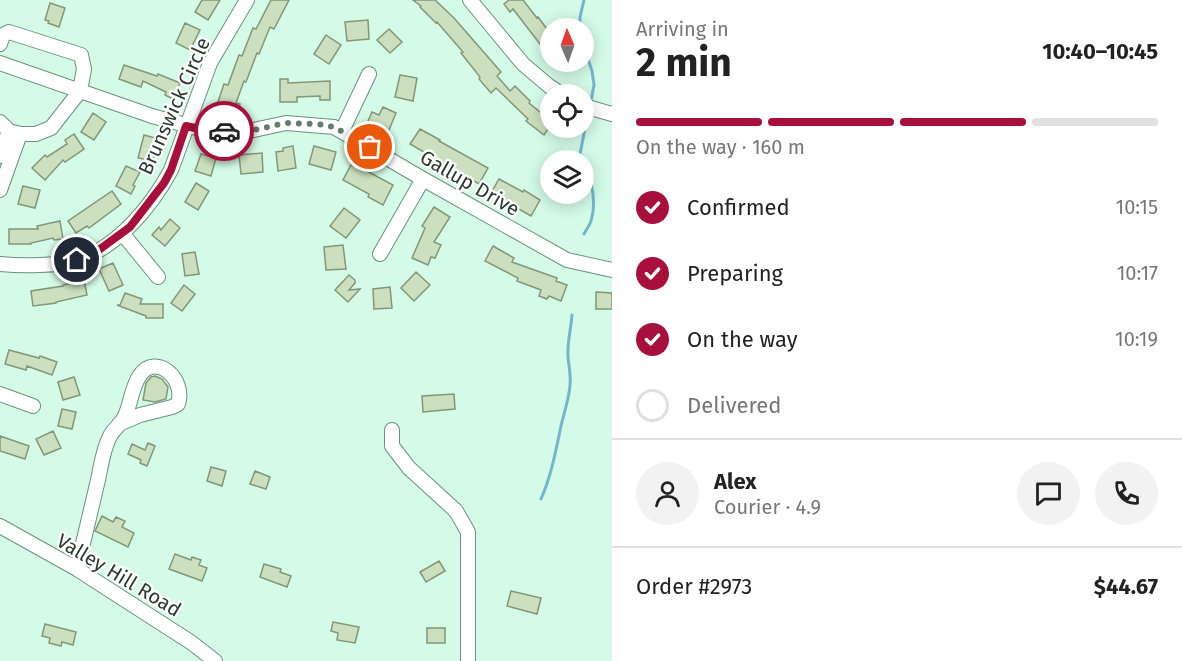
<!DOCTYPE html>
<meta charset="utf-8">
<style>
body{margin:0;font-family:"Fira Sans",sans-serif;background:#f2f2f2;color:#222;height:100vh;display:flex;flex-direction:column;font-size:22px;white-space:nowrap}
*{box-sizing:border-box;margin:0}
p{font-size:20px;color:#767676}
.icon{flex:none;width:33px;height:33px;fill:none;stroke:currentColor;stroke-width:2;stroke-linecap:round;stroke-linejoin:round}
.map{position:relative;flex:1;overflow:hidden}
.sheet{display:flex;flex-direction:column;background:#fff;width:570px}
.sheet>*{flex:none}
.needle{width:39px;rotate:358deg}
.buttons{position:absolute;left:540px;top:18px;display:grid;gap:12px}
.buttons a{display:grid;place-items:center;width:54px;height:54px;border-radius:50%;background:#fff;box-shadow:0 3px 15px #0003;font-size:30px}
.pin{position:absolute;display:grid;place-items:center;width:51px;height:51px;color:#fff;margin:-26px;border:3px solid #fff;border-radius:50%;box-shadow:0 2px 6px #0007}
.courier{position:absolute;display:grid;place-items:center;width:60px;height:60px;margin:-30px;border:4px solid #a8103b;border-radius:50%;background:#fff;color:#222;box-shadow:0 2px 8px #0007}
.head em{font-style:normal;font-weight:700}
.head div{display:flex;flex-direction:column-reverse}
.head{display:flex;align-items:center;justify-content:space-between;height:102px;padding:0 24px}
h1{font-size:39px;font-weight:700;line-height:45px}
.bar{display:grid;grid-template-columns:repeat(4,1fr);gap:9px 6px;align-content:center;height:72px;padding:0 24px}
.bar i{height:8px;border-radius:4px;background:#e0e0e0}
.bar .on{background:#a8103b}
.bar p{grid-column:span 4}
.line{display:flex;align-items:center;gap:15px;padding:0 24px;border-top:2px solid #e0e0e0}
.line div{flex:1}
.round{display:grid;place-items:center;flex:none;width:63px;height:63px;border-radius:32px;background:#f2f2f2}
ol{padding:0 24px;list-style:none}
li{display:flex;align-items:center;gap:18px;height:66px}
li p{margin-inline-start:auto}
li .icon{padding:6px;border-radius:50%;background:#a8103b;color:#fff;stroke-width:4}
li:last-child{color:#767676}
li i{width:33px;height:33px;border:3px solid #e0e0e0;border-radius:50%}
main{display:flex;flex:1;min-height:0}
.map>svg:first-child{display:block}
</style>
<main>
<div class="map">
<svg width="612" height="661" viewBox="0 0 612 661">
<rect width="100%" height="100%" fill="#d3fbe7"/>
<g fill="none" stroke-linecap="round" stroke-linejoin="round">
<path stroke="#74b6cd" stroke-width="3" d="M580,28V17L584,0
M584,47L592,71L594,85L591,101
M583,160L580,154L588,113
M584,162C591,179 597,202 591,221C590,225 586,230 584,234
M541,499C551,477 556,450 561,426C564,413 569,399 570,385C571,375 569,367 568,357C567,343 571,329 572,315"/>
</g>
<path fill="#cce0bf" stroke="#839677" stroke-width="1.5" d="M202,0H220L208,20L195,12Z
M271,0H289L274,29L270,27L259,54L257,53L246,82L244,81L236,103L240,104L237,112L217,105L224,84L228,85L239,55L242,56L253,28L256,29Z
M413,0H435L454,18L501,72L497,76L510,91L515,86L530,101L529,103L550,120V126L544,135L526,121L528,119L496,88L491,93L479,79L480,77L461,53L463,52L437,22L436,23L420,7L421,6Z
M509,0H523L537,18L538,17L550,33V57L513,9L510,12L504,4Z
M50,3L65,8L59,27L48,23L49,21L45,20Z
M368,20L369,39L347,41L345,22Z
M185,23L200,30L190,50L176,43Z
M389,29L402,42L390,53L377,40Z
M326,35L341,45L329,64L314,54Z
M124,65L157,76L158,74L180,83L173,99L165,95L166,92L143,81L141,87L119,79Z
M400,75L417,78L413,101L395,97Z
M280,79H288V83L330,81V100H320V96L297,97V102H280Z
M383,107L396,113L389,130L368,121L372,112L379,115Z
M93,113L106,122L94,140L81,132Z
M420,129L440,140L439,141L488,168L479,184L410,144Z
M74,134L84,149L65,162L63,160L45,180L32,168L45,155L47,157L67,144L65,140Z
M144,135L159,139L153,161L138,158Z
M293,146L296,168L278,171L276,152L283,151V148Z
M314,146L336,152L331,170L309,164Z
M262,153L263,172L241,174L239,155Z
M201,154L216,158L211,176L195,171Z
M352,163L393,185L383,205L368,197L369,194L343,180Z
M126,166L140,172L133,185L135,186L131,194L116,186Z
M499,179L523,192L524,190L540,200L531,216L491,193Z
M196,183L209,191L198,210L185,202Z
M23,186L40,190L35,208L18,204Z
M112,191L121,204L89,228L87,226L76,233L68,221Z
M434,207L450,217L434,242L441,245L435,258L431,257L428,265L412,258L425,228L422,226Z
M344,208L360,220L346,238L330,226Z
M170,219L180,228L165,246L152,235L159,227L161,230Z
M60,221L63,239L54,240L53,238L31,243V244H9V229H38L37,226Z
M343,245L346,269L326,270L324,247Z
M493,246L514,258L512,262L557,278L556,281L567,285L561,301L549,296L547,299L539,296L541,290L517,281L518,278L485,261Z
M195,252L199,274L185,276L182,254Z
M113,263L123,285L109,291L99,269Z
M416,272L430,285L414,301L401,288Z
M349,275L355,280V283L349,290L360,289L348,302L335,290Z
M84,280L87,295L56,302V303L33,306L31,291L63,286V285Z
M184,285L195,294L182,311L171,303Z
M390,287L392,308L374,309L373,289Z
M596,292L612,293V309H596Z
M125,293L142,299L140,304H163V318H146V316L117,305H120Z
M9,350L39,358L40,356L57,362L52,375L27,366L26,370L5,364Z
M155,376L162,379L168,387L166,399L155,402L143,400L146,383L151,377Z
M74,377L80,395L63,400L58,382Z
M454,394L455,409L423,412L422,396Z
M62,409L76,412L72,429L58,426Z
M53,431L61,448L44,455L36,439Z
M0,436L29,446L25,459L0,451Z
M148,443L155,446L147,466L140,463L141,460L128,454L132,444L145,450Z
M211,467L226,471L222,486L207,481Z
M255,471L270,477L266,489L250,484Z
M102,516L113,522L116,517L125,521L122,527L134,533L128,547L95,531Z
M175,554L191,560L192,557L201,560L199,565L207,568L202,581L169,569Z
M439,561L445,571L426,582L420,572Z
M264,564L281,569L280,572L291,576L287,587L260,577Z
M511,591L541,598L537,614L507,606Z
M333,622L359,627L355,643L337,640L338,633L331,631Z
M45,624L76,632L73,645L62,642L61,646L49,643L50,638L42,636Z
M427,628H445V643H427Z"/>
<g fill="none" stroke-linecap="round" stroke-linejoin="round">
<defs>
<path id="minor" d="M470,0L523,64L549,86L561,94
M0,44L3,35L9,32L81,55L84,69L80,91L51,128L36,134H20L9,131L0,122
M0,63L152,116L208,131L254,130L286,123L334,127L423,179L567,260L612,270
M584,106L612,114
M342,131L369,74
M0,156L9,131
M0,190L20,134
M122,233L158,277
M380,254L423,179
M0,264C21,266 59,266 79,260C119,245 151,207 171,170L210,63L247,0
M0,394L33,406
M392,430V446L409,468L456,511L468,532V661
M0,526L77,569L192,643L215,661
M77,569C84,540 91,510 98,480C101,466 103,449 110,436C113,430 120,425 124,418C131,405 131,388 140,375C156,353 186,378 178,404L172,407L140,415L119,424"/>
</defs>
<use href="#minor" stroke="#6b917e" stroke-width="16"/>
<use href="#minor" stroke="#fff" stroke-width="14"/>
</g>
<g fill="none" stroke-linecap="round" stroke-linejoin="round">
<path stroke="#647d71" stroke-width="6" stroke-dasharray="0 10.8" d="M224,131L254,130L286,123L318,124L334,127L370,147"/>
<path stroke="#a8103b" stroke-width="8" d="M77,260L96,252L130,227L164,183L171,170L186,126L208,131H224"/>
</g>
<g text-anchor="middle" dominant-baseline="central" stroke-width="4.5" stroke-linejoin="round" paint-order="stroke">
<g font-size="20" fill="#293931" stroke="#fff">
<text transform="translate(174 106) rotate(-66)">Brunswick Circle</text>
<text transform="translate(470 183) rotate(30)">Gallup Drive</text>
<text transform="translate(119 575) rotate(31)">Valley Hill Road</text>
</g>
</g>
</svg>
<div class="buttons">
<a><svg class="needle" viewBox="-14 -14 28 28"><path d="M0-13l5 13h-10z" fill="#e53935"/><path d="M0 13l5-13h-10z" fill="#767676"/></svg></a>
<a><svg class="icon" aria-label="locate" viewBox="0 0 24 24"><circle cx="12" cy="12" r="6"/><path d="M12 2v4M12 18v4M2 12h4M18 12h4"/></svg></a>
<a><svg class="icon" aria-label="layers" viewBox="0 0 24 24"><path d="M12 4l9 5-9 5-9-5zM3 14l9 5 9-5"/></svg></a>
</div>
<div class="pin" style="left:370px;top:147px;background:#ea580c"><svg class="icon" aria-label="bag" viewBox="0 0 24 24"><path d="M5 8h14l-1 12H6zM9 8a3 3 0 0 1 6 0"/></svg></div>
<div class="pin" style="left:77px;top:260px;background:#1f2937"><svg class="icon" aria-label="home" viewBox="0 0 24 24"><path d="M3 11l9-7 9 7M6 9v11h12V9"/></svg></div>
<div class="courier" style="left:224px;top:131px"><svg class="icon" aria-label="car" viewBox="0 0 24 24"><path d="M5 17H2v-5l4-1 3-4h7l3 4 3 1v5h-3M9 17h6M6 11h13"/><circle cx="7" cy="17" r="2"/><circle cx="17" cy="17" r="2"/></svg></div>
</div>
<section class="sheet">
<div class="head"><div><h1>2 min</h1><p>Arriving in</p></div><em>10:40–10:45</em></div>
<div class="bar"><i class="on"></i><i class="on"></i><i class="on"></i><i></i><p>On the way · 160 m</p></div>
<ol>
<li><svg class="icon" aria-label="check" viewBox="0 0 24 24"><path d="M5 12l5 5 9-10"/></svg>Confirmed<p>10:15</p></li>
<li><svg class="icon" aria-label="check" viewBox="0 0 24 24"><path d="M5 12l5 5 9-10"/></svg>Preparing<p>10:17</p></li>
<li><svg class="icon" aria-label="check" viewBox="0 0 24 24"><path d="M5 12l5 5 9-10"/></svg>On the way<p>10:19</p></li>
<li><i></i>Delivered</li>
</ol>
<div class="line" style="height:108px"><a class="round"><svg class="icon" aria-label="person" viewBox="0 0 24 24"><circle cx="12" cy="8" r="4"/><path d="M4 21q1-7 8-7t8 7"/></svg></a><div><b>Alex</b><p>Courier · 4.9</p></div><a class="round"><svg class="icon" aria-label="chat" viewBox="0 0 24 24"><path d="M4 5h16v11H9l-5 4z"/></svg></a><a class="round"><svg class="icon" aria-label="phone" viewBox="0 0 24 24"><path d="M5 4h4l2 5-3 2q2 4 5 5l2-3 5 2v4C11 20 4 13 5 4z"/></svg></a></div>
<div class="line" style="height:78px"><div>Order #2973</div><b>$44.67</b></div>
</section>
</main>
